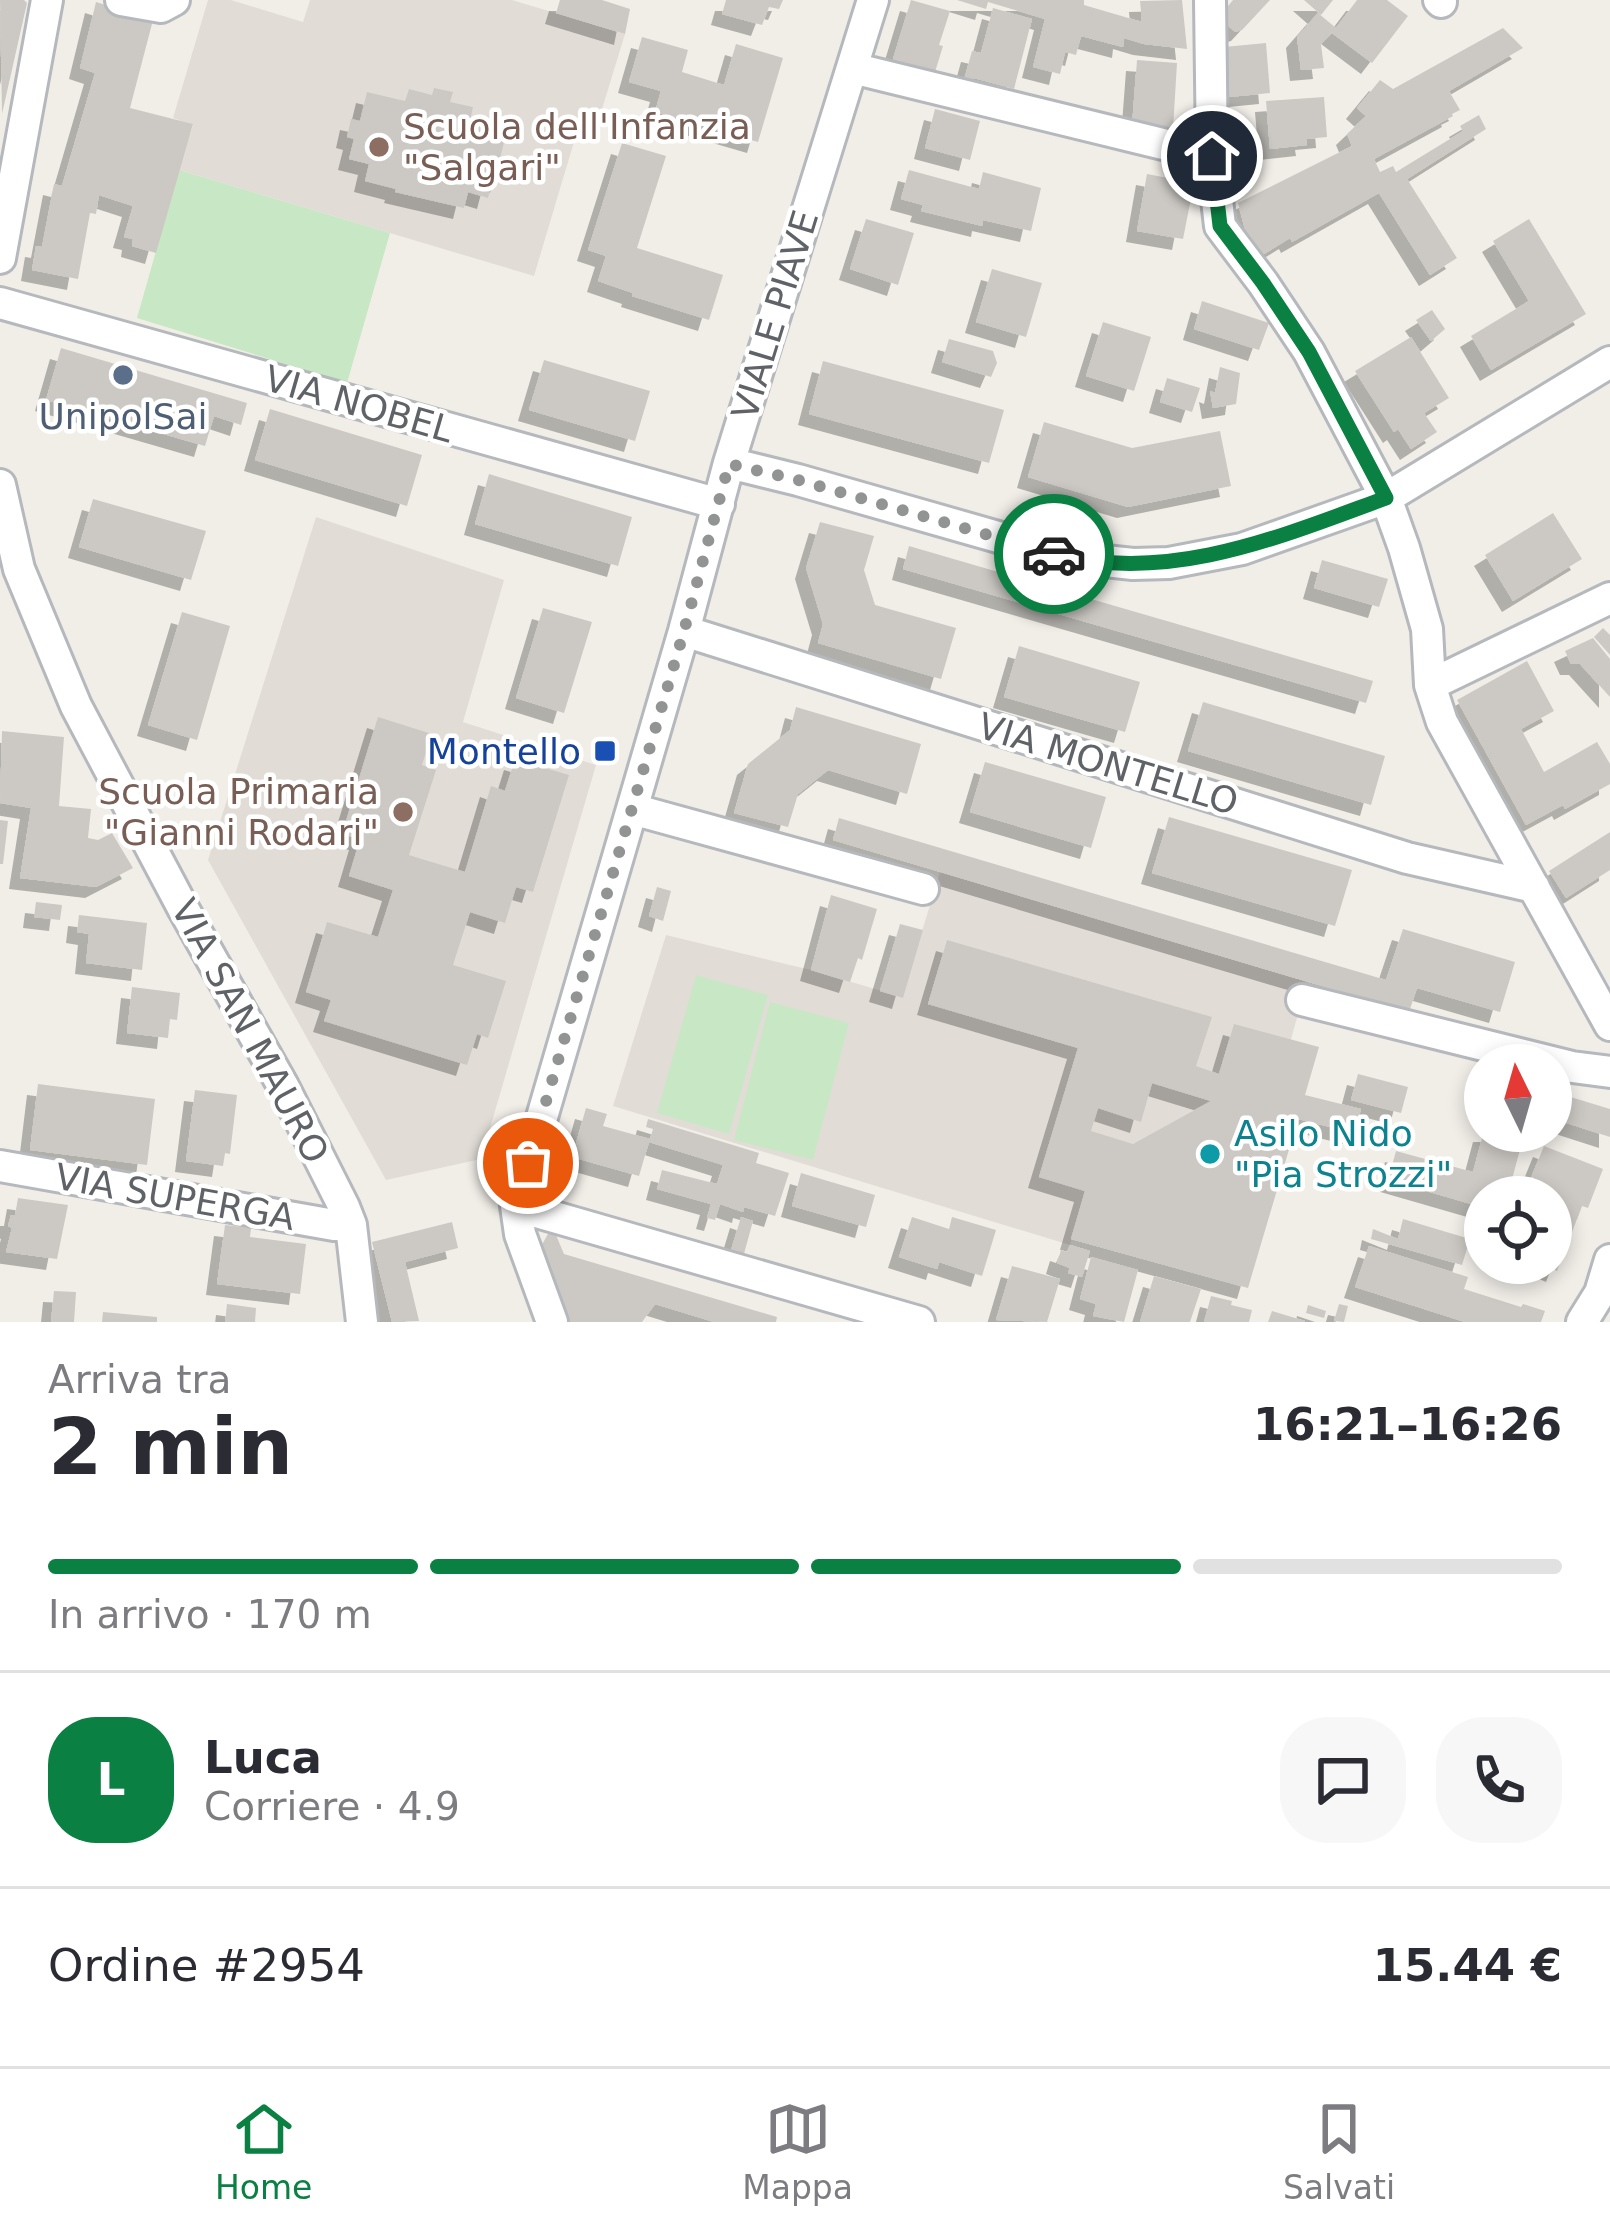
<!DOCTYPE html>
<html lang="it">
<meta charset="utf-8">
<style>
body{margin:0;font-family:"DejaVu Sans",sans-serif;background:#f7f7f7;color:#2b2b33;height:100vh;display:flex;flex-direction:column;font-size:45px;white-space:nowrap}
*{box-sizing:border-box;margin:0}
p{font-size:39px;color:#7c7c81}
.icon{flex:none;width:66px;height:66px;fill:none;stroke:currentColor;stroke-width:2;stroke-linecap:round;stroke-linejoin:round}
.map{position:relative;height:1322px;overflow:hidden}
.panel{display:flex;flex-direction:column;background:#fff;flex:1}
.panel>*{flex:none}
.needle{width:78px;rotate:355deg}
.buttons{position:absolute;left:1464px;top:1044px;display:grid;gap:24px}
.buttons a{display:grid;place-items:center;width:108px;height:108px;border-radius:50%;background:#fff;box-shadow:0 6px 18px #0003;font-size:60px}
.pin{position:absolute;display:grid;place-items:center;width:102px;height:102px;color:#fff;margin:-51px;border:6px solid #fff;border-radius:50%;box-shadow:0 3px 12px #0007}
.courier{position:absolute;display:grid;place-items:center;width:120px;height:120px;margin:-60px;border:9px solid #0b8043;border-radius:50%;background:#fff;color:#222;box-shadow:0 3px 15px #0007}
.headline em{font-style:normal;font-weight:600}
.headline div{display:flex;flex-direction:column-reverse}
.headline{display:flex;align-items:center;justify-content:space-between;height:204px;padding:0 48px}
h1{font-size:78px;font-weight:600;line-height:90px}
.bar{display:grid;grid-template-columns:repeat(4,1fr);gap:18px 12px;align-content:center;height:144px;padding:0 48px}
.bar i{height:15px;border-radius:9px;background:#e1e1e2}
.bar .active{background:#0b8043}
.bar p{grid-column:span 4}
.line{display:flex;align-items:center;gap:30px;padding:0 48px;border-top:3px solid #e1e1e2}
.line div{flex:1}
.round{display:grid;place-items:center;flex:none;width:126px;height:126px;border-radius:48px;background:#f7f7f7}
.tab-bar{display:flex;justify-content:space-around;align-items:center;height:168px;border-top:3px solid #e1e1e2;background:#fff;font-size:33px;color:#7c7c81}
.tab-bar a{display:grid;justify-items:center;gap:6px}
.tab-bar .active{color:#0b8043}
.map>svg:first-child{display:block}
</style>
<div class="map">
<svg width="1610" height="1322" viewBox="0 0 1610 1322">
<defs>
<filter id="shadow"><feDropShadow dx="-11" dy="11" stdDeviation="0" flood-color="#0004"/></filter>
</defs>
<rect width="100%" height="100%" fill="#f1eee8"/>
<path fill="#e1ddd6" d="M208,0H231L303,22L310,0H512L625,34L599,119L582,115L534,276L179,170L193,125L173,118Z
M316,517L504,580L463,722L596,765L481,1159L386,1180L208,860Z
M940,872L1307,982L1269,1118L1085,1192L1070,1245L613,1106L666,935L811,970L902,997Z"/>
<path fill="#c8e7c5" d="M179,170L390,233L347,383L137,318Z
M696,975L768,995L729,1134L657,1113Z
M770,1002L849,1023L813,1160L734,1140Z"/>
<path fill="#ccc9c4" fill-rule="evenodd" filter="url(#shadow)" d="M0,0H24L27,3L2,114Z
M560,0H602L630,9L625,34L556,13Z
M726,0H783L779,9L769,7L762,25L722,14Z
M911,0L950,11L939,45L943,46L935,72L893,59Z
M957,0H1084V5L1142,22L1140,1L1182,0L1187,49L1144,44L1124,38L1123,47L1081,36L1076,55L1065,52L1060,74L1033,67L1045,19L988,2L986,9Z
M1233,0H1270L1242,30L1235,32L1219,17Z
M1304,0H1333L1321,15Z
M1357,0H1387L1408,16L1372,63L1332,33L1321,44L1324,68L1301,70L1297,37L1318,13L1336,28Z
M96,2L153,20L130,108L193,124L156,253L132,246L133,239L124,237L133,206L99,195L96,214L90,213L78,279L32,270L36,246L42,247L54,184L62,186L95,73L80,68Z
M993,8L1032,19L1014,89L974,78L973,83L964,80L972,51L981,53Z
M1503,28L1523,48L1449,91L1460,110L1452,114L1453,116L1374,159L1380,172L1393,166L1396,172L1463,131L1460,126L1479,115L1486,129L1407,179L1457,258L1430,275L1379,193L1292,242L1290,238L1259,257L1248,241L1238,203L1352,146L1347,134L1366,116L1357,108L1380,80L1393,89Z
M642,37L688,50L682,72L724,85L736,44L783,58L758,142L655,112L661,91L629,82Z
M1266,43L1270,93L1229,97L1224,47Z
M1137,60L1177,63L1173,129L1132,126Z
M434,88L453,92L450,102L473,107L470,121L507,130L499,163L506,164L501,182L493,179L488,198L468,192L464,208L395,192L396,189L365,181L369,164L349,159L354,139L347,137L351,119L360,121L367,92L405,101L409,89L432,95Z
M1324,97L1327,137L1306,139L1307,145L1270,149L1266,101Z
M935,109L980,121L970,160L925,148Z
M622,143L666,156L637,248L723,275L709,320L632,296L633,293L598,281L606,256L588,250Z
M909,170L979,189L983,172L1041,188L1031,231L983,220L982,226L921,211L923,205L901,199Z
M1147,174L1194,183L1183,239L1137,231Z
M866,219L914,233L898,285L850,269Z
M1529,219L1586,314L1491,370L1471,336L1529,301L1493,241Z
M992,269L1042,283L1026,337L976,322Z
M1202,301L1269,323L1259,350L1194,329Z
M1432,310L1445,329L1431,341L1416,320Z
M1103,322L1151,337L1134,391L1086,376Z
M1411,337L1449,398L1424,413L1437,432L1411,449L1398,429L1394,432L1355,371Z
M949,339L993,351L997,363L991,377L942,362Z
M61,348L247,403L241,425L214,416L205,446L46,400Z
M544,360L650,391L635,441L529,410Z
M823,361L1004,410L989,463L809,414Z
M1220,367L1240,373L1236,404L1213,408L1210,391L1215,393Z
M1167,378L1200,388L1192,412L1160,402Z
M270,409L422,455L407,506L255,460Z
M1044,422L1132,448L1220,431L1231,486L1128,507L1028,477Z
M489,474L632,517L618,566L475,524Z
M93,499L206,531L191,580L79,547Z
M1553,513L1582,559L1513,601L1485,555Z
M820,522L874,536L864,570L875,605L956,628L941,679L818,643L823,624L806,568Z
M909,546L1373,681L1366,703L903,569Z
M1322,560L1388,579L1379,607L1314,588Z
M543,608L592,622L564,713L516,698Z
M182,612L230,626L197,740L148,725Z
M1603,628L1610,635V655L1594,637Z
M1593,638L1610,659V697L1580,664H1571L1565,651Z
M1019,646L1140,682L1125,732L1004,697Z
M1527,661L1554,711L1521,729L1544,772L1597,742L1610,764V784L1565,809L1563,805L1526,825L1457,700Z
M1203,702L1385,756L1371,805L1188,751Z
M796,707L921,744L907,794L828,770L798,794L788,827L734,813L748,764L790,730Z
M378,717L432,734L422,765L436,770L409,855L425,860L465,872L491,786L505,791L515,759L569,775L533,892L516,887L505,923L470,912L453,965L506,981L488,1038L477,1034L467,1065L324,1021L331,1000L306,992L327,922L378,937L393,890L349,876L360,839L342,834Z
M2,731L64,737L59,806L91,809L88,838L98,840L112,833L133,868L96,887L20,878L31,808L0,803Z
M985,762L1106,797L1091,848L970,812Z
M1169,817L1352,870L1335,926L1152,873Z
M839,818L1386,980L1403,929L1515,962L1500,1012L1417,988L1410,1009L1379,1003L833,840Z
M0,820L8,821L3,864H0Z
M1610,832V870L1566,898L1549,871Z
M657,887L671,891L663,921L649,916Z
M831,895L877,909L862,960L858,958L850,982L811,970Z
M36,902L62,905L60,920L34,917Z
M79,915L147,923L142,970L86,963L89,934L77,932Z
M900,924L923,930L903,998L880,991Z
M947,940L1212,1017L1196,1066L1219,1074L1234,1024L1319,1047L1305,1095L1361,1109L1354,1133L1298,1119L1248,1288L1071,1239L1085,1191L1039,1177L1078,1048L928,1004ZM1152,1083L1211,1101L1133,1144L1091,1131L1098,1108L1141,1122Z
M132,987L180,993L177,1020L170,1019L168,1038L127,1033Z
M1358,1074L1408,1087L1401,1113L1351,1100Z
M38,1084L155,1099L147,1165L30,1150Z
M195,1090L237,1095L230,1154L225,1153L223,1166L186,1161Z
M1551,1091L1610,1109V1137L1551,1118Z
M586,1108L607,1114L603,1126L650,1139L653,1129L646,1127L648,1119L759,1153L756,1163L789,1173L775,1216L744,1207L743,1212L720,1204L715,1220L707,1218L711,1204L657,1189L662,1170L717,1184L723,1165L649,1142L639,1176L572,1157Z
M1484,1131H1525L1511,1183L1514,1184L1510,1197H1485V1208L1388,1180L1396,1151L1473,1172Z
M1544,1146L1603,1169L1588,1208L1582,1206L1557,1271L1539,1263H1551V1197H1533L1537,1188L1528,1185Z
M801,1173L875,1195L866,1227L792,1206Z
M18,1198L68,1205L57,1259L6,1252L12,1228L8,1226L11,1215H15Z
M741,1217L753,1221L742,1261L729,1257Z
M912,1217L949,1229L952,1217L996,1230L982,1276L939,1262L937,1269L899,1257Z
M1403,1219L1470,1239L1462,1265L1371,1239L1373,1229L1398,1239Z
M452,1222L458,1248L405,1262L419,1321L392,1322L372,1242Z
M225,1225L251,1228L250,1237L306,1244L300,1294L217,1284Z
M549,1232L556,1235L564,1254L777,1317L776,1322H714L655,1304L642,1322H570L539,1250Z
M1070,1245L1090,1251L1082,1277L1068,1273L1070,1268L1057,1263L1061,1250L1067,1252Z
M1369,1246L1468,1277L1464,1289L1521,1307L1523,1304L1545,1311L1541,1322H1465L1355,1287Z
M1091,1257L1138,1270L1124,1322L1093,1316L1096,1304L1080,1299Z
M1012,1266L1060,1279L1047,1322L996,1320Z
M1154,1276L1201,1289L1190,1322H1140Z
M54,1291L76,1292L74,1322H51Z
M1211,1296L1232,1301L1231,1305L1252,1310L1249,1322H1204Z
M227,1304L256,1308L255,1322H225Z
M1339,1304L1348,1306L1344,1322L1334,1321Z
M1308,1305L1326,1311L1324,1318L1306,1313Z
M1272,1311L1305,1321V1322H1268Z
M103,1312L157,1317V1322H102Z"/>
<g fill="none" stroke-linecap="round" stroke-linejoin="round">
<defs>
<path id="minor" d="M121,0L161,7L174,0
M1210,0L1212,156L1220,226L1263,283L1309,352L1386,498L1404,548L1427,629L1430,685L1442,722L1610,1025
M1439,0L1441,2
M852,68L1212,156
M0,258L47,0
M0,303L719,504
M729,463L798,480L1068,557L1133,564L1169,563L1242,549L1386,498L1610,362
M0,485L19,569L76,706L184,910L283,1086L344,1207L351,1225L362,1322
M684,631L1407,858L1534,887
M1430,685L1610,598
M632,809L923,889
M1302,1000L1572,1067L1610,1072
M0,1166L334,1225H351
M516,1206L919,1322
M552,1322L520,1234L516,1206L684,631L729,463L873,0
M1582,1322L1600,1293L1610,1260"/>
</defs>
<use href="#minor" stroke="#b5b8bc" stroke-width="36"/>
<use href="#minor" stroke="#fff" stroke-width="30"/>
</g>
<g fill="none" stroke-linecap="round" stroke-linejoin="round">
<path stroke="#929494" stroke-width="12" stroke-dasharray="0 21.6" d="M528,1163L684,631L729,464L798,480L1054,554"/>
<path stroke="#0b8043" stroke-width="15" d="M1054,554C1170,584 1279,537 1386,498L1309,352L1263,283L1220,226L1212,156"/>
</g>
<g fill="#8d6e63" stroke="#fff" stroke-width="4.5">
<circle cx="379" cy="147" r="12"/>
<circle cx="403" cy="812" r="12"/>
</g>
<circle fill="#5c6f8a" stroke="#fff" stroke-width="4.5" cx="123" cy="375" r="12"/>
<rect fill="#1a4fb4" stroke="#fff" stroke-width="4.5" x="593" y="739" width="24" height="24" rx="6"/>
<circle fill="#0f9aa8" stroke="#fff" stroke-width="4.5" cx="1210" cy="1154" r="12"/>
<g text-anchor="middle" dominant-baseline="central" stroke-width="9" stroke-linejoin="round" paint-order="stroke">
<g font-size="36" fill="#785e54" stroke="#fff" text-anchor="start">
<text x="403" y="126">Scuola dell'Infanzia<tspan x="403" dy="41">"Salgari"</tspan></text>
<text x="379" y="791" text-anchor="end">Scuola Primaria<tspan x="379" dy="41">"Gianni Rodari"</tspan></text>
</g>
<g font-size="36" fill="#5f6367" stroke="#fff">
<text transform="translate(775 315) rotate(-73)">VIALE PIAVE</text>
<text transform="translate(359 404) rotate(16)">VIA NOBEL</text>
<text transform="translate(1108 764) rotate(17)">VIA MONTELLO</text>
<text transform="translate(250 1031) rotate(62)">VIA SAN MAURO</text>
<text transform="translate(175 1197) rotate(10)">VIA SUPERGA</text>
</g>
<g font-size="36" fill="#4e5e75" stroke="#fff">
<text x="123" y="416">UnipolSai</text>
</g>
<g font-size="36" fill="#164399" stroke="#fff" text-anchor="end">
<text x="581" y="751">Montello</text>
</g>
<g font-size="36" fill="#0d838f" stroke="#fff" text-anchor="start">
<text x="1234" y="1133">Asilo Nido<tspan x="1234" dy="41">"Pia Strozzi"</tspan></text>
</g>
</g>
</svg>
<div class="buttons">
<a><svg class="needle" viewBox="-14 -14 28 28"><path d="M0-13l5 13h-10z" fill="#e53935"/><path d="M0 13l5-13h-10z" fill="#7c7c81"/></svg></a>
<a><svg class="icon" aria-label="locate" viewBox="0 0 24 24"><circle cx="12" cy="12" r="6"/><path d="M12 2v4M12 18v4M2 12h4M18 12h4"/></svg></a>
</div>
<div class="pin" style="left:528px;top:1163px;background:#ea580c"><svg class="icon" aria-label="bag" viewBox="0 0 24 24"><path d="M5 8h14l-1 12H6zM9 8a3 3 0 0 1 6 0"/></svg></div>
<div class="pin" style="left:1212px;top:156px;background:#1f2937"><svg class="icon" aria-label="home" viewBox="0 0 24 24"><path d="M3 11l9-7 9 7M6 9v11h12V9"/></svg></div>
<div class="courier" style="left:1054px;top:554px"><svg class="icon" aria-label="car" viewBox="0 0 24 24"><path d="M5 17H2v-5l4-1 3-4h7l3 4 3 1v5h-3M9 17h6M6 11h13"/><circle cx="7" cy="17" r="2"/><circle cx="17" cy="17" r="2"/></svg></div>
</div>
<section class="panel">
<div class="headline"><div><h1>2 min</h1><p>Arriva tra</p></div><em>16:21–16:26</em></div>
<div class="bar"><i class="active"></i><i class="active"></i><i class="active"></i><i></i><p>In arrivo · 170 m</p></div>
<div class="line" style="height:216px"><b class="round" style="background:#0b8043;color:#fff">L</b><div><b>Luca</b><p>Corriere · 4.9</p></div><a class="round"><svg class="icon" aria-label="chat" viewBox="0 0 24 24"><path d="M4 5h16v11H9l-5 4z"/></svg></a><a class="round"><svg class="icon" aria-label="phone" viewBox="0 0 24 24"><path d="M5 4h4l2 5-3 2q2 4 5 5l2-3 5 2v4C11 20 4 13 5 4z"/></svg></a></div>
<div class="line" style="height:156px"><div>Ordine #2954</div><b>15.44 €</b></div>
</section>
<nav class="tab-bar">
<a class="active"><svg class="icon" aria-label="home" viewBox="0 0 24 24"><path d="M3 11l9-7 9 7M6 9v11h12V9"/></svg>Home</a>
<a><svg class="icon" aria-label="map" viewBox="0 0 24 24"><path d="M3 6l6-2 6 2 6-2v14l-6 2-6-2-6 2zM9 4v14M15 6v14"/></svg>Mappa</a>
<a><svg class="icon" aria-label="saved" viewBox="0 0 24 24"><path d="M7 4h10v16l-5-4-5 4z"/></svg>Salvati</a>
</nav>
